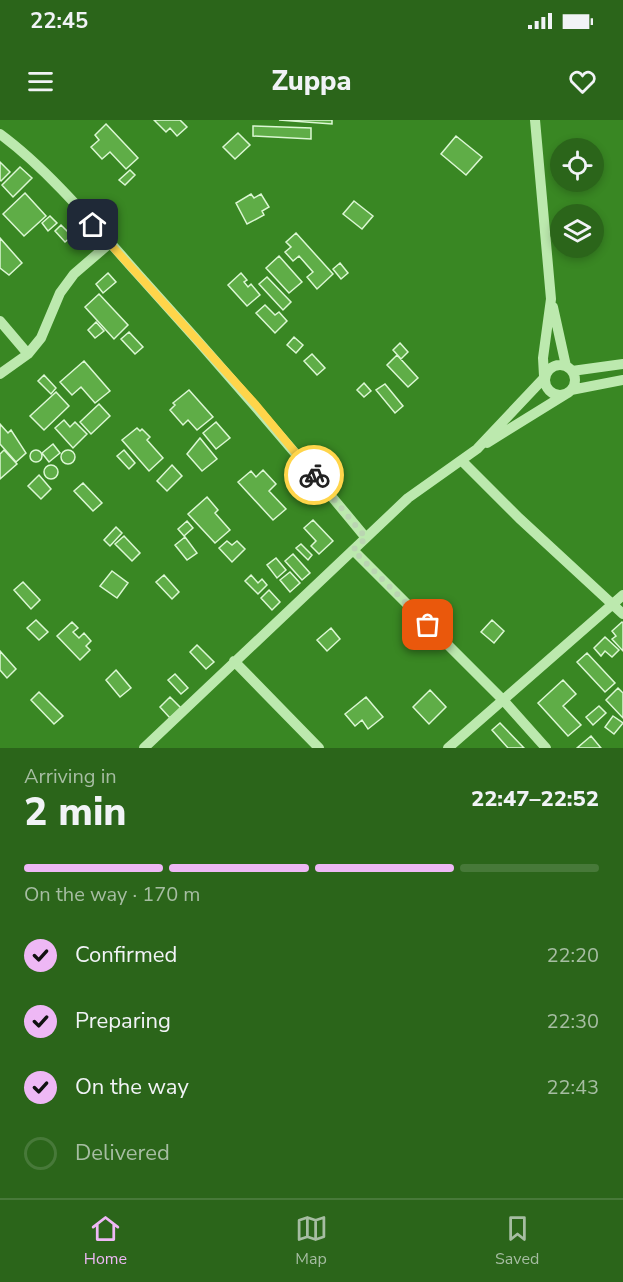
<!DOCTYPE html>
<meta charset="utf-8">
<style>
body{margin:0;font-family:"Nunito Sans",sans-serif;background:#336b23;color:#f1f3f6;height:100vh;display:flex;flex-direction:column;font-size:22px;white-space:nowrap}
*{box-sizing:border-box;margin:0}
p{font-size:20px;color:#a6bda2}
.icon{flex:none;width:33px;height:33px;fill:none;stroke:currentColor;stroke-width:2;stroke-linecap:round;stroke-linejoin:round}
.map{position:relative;height:628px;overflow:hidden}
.details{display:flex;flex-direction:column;background:#2b651a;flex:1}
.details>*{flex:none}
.buttons{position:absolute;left:550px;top:18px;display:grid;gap:12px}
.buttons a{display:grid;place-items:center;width:54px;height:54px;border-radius:50%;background:#2b651a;box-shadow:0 3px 9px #0003;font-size:30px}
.pin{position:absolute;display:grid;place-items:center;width:51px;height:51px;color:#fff;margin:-26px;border-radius:12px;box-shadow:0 3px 9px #0006}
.courier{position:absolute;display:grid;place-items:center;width:60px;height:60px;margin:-30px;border:4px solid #ffd54a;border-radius:50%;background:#fff;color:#222;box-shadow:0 2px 8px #0007}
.overview em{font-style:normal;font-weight:800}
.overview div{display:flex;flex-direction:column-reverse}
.overview{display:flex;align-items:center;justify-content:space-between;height:102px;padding:0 24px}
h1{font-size:39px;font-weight:800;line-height:45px}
.bar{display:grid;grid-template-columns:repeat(4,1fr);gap:9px 6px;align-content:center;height:72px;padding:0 24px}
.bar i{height:8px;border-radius:4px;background:#477939}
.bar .on{background:#eeb8f5}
.bar p{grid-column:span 4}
ol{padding:0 24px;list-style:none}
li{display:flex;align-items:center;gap:18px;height:66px}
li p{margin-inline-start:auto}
li .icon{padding:6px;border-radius:50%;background:#eeb8f5;color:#111;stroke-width:4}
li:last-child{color:#a6bda2}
li i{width:33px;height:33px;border:3px solid #477939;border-radius:50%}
.status{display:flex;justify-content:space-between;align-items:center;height:42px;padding:0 30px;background:#2b651a;direction:ltr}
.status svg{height:16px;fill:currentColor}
header{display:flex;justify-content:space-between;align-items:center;height:78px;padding:0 24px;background:#2b651a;font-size:27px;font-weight:800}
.dock{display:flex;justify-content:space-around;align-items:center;height:84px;border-top:2px solid #477939;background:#2b651a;font-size:16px;color:#a6bda2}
.dock a{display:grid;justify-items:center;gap:3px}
.dock .on{color:#eeb8f5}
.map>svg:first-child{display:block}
</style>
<div class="status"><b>22:45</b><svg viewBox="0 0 49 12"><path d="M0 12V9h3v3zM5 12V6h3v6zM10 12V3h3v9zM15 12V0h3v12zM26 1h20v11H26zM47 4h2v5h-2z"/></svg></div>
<header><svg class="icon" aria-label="menu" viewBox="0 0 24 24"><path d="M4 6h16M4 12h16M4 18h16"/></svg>Zuppa<svg class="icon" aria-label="heart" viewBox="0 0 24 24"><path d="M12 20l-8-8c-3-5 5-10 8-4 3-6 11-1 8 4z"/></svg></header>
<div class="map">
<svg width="623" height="628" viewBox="0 0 623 628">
<rect width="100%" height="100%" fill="#398723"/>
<path fill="#5fad47" stroke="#dbf7d3" stroke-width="1.5" d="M154,0H180L187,7L177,16L170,8L166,12Z
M279,0H332V4Z
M106,4L138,38L126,49L110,32L102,39L91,27L99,20L95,15Z
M253,6L311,8V19L253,16Z
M238,13L250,25L235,39L223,27Z
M456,16L482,37L466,55L441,34Z
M0,42L10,52L1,61L0,60Z
M20,47L32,58L13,77L2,65Z
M130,50L135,55L125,65L119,60Z
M25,73L46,96L24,116L3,94Z
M251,74L254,78L261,74L269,87L262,91L264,95L247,104L236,83Z
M354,81L373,96L362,109L343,94Z
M50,96L57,103L48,111L42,103Z
M61,105L72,116L65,122L55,111Z
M296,113L333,154L317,169L307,157L313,152L299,136L293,141L285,132L291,127L286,122Z
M0,118L22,143L9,155L0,148Z
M279,136L302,162L289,173L266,148Z
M340,143L348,153L341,159L333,149Z
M108,153L116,162L103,173L96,164Z
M241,153L247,160L244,162L248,167L251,164L260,175L247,186L228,165Z
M267,157L291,182L283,190L259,164Z
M99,174L128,205L114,219L85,187Z
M265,185L275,195L279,192L287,201L275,213L256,193Z
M96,202L104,211L95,218L88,210Z
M129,212L143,227L135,234L121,219Z
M294,217L303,225L296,233L287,225Z
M400,223L408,232L401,239L393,230Z
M312,234L325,248L317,255L304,241Z
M397,235L418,258L408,267L387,245Z
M84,241L110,271L95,283L81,267L72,275L60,262Z
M44,255L56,268L51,274L38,261Z
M364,263L371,271L364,277L357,270Z
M385,264L403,286L395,293L376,270Z
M189,270L213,297L197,310L188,300L183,305L170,290L175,285L173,283Z
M56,272L69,286L44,310L30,296Z
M99,284L110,296L91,314L80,302Z
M64,300L70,307L75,302L87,314L73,328L55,308Z
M216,302L230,318L216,329L203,313Z
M0,304L8,313L11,310L26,333L16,342L0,324Z
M137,308L140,311L142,309L150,317L147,320L163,338L149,351L122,320Z
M200,318L217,339L202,351L187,334Z
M53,324L60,333L49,342L42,333Z
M30 336a6 6 0 1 1 12 0a6 6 0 1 1-12 0Z
M61 337a7 7 0 1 1 14 0a7 7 0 1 1-14 0Z
M4,330L17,344L0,359V334Z
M124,330L135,343L129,349L117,336Z
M44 352a7 7 0 1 1 14 0a7 7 0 1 1-14 0Z
M172,345L182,356L167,371L157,361Z
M263,350L276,364L269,371L286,389L273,400L238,362L251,351L256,357Z
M39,355L51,369L41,379L28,366Z
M83,363L102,383L93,391L74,371Z
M207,377L218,390L215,393L230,410L215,423L188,394Z
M313,400L333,421L319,434L311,426L316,421L304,408Z
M187,401L193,408L184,416L178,409Z
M116,407L122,413L110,426L104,420Z
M124,416L140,433L132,441L115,424Z
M185,417L197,433L187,440L175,425Z
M227,421L232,425L237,421L245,429L232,442L219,428Z
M301,424L312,435L308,440L296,428Z
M293,434L310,453L302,460L285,441Z
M276,438L286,450L277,458L267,445Z
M112,451L128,463L117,478L100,466Z
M290,452L300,463L290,472L280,460Z
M164,455L179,472L172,479L156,462Z
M251,455L258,463L262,459L267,465L258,474L245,461Z
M23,462L40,480L31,489L14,470Z
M269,470L280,482L272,490L261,478Z
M36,500L48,512L39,520L27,508Z
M492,500L504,511L494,523L481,512Z
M72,502L78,508L73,512L79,518L84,513L91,521L86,526L90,530L80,540L57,516Z
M622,502L623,503V531L612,519L616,516L612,511Z
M331,508L340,519L327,531L317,520Z
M605,517L619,530L612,537L605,531L601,536L594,528Z
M197,525L214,542L206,549L190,532Z
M0,531L16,549L7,558L0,550Z
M587,533L615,563L605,572L577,542Z
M116,550L131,568L120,577L106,560Z
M175,554L188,568L181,574L168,560Z
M563,560L576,574L563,586L581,605L568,616L538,583Z
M618,568L623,573V598L606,580Z
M430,570L446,587L429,604L413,587Z
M39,572L63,596L54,604L31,580Z
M170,577L181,588L170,598L160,587Z
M366,577L383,597L368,609L362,600L355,606L345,594Z
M599,586L606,593L593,605L586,597Z
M613,596L623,603L614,614L605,607Z
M500,603L524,628H508L492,610Z
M591,616L601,628H577Z"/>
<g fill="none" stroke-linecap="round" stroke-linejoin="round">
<path stroke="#bce9ae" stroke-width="10" d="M535,0L551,179L543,238L544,256
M0,14C49,50 96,107 137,153C216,240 292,328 366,418
M553,187L566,246
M0,201L28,234
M545 260a15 15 0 1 1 30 0a15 15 0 1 1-30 0Z
M572,251L623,244
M0,254L28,234L41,218L60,173L74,154L110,123
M571,270L623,260
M487,323L566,274
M462,341L519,398L623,494
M353,430L504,581L546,628
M234,541L319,628
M144,628L408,378L477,329L544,258
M448,628L623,475"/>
</g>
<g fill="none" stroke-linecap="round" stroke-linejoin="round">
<path stroke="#bad5b2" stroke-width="6" stroke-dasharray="0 10.8" d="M314,355L366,418L353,430L428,505"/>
<path stroke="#ffd54a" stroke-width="8" d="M93,105L256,285L314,355"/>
</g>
</svg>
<div class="buttons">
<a><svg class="icon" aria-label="locate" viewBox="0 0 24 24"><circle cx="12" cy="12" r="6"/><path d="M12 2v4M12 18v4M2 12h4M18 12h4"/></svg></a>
<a><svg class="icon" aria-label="layers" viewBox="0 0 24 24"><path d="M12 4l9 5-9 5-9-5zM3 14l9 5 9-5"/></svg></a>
</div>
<div class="pin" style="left:428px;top:505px;background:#ea580c"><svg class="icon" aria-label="bag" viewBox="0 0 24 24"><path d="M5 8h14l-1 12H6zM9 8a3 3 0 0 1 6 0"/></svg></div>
<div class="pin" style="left:93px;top:105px;background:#1f2937"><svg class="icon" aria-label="home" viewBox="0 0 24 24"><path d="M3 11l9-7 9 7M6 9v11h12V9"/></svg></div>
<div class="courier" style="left:314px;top:355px"><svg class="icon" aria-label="bike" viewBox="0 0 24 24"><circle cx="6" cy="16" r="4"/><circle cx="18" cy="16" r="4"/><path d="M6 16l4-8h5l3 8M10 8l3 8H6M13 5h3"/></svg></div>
</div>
<section class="details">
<div class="overview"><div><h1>2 min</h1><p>Arriving in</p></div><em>22:47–22:52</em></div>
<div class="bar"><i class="on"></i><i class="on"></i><i class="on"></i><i></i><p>On the way · 170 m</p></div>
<ol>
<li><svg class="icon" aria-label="check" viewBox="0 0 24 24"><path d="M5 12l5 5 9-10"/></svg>Confirmed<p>22:20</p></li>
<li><svg class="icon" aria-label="check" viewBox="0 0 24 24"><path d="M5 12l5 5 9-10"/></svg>Preparing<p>22:30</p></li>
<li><svg class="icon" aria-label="check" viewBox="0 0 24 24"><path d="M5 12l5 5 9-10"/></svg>On the way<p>22:43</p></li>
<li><i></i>Delivered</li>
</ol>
</section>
<nav class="dock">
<a class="on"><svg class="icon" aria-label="home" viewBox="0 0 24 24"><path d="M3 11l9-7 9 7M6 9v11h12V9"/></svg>Home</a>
<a><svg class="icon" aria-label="map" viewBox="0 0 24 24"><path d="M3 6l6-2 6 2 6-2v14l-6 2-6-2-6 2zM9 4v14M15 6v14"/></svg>Map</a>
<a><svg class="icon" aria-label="saved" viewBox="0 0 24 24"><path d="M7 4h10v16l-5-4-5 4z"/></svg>Saved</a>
</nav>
